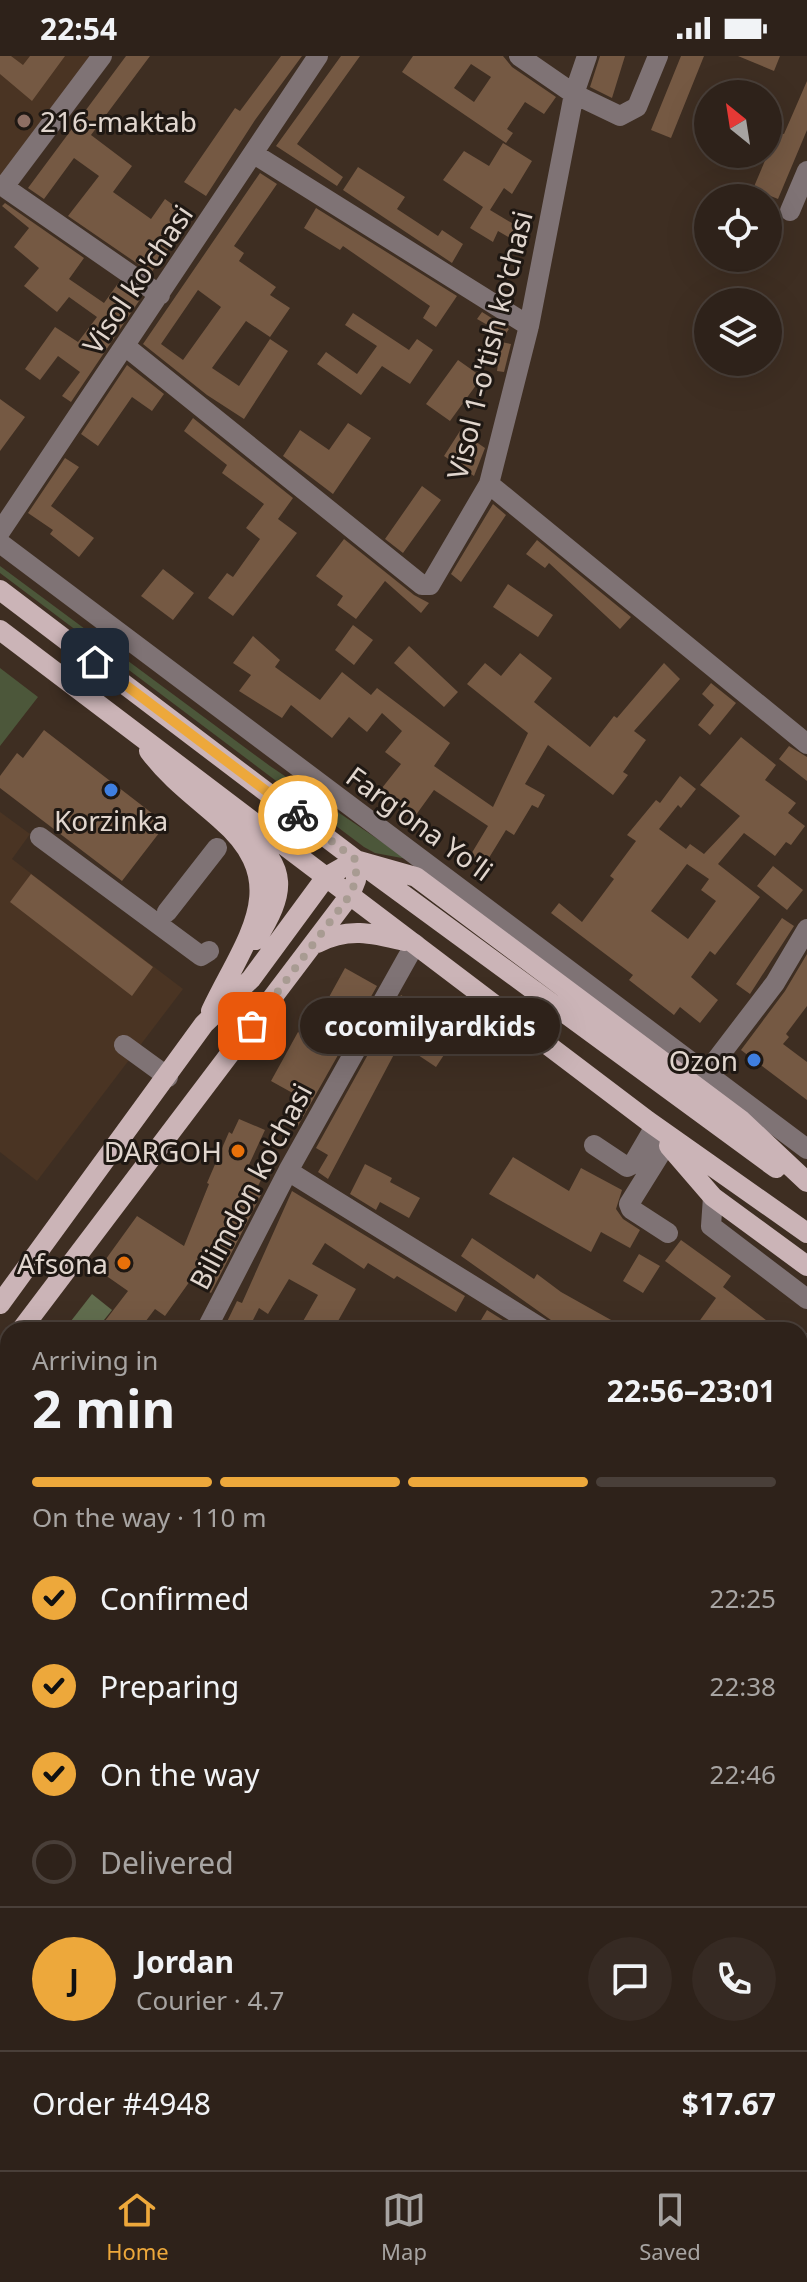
<!DOCTYPE html>
<meta charset="utf-8">
<style>
body{margin:0;font-family:"Noto Sans",sans-serif;background:#362a23;color:#f1f3f6;height:100vh;display:flex;flex-direction:column;font-size:30px;white-space:nowrap}
*{box-sizing:border-box;margin:0}
p{font-size:26px;color:#a7a4a2}
.icon{flex:none;width:44px;height:44px;fill:none;stroke:currentColor;stroke-width:2;stroke-linecap:round;stroke-linejoin:round}
.map{position:relative;flex:1;overflow:hidden}
.side{position:absolute;left:0px;top:1266px;width:808px;height:848px;display:flex;flex-direction:column;background:#2e221a;border-radius:24px 24px 0 0;box-shadow:0 8px 32px #0002,0 0 0 2px #493f39}
.side>*{flex:none}
.needle{width:52px;rotate:330deg}
.tools{position:absolute;left:694px;top:24px;display:grid;gap:16px}
.tools a{display:grid;place-items:center;width:88px;height:88px;border-radius:50%;background:#2e221a;box-shadow:0 8px 32px #0002,0 0 0 2px #493f39;font-size:40px}
.pin{position:absolute;display:grid;place-items:center;width:68px;height:68px;color:#fff;margin:-34px;border-radius:16px;box-shadow:0 4px 12px #0006}
.courier{position:absolute;display:grid;place-items:center;width:80px;height:80px;margin:-40px;border:6px solid #eda83b;border-radius:50%;background:#fff;color:#222;box-shadow:0 2px 10px #0007}
.bubble{position:absolute;height:56px;border-radius:28px;background:#2e221a;box-shadow:0 8px 32px #0002,0 0 0 2px #493f39;font-size:26px;font-weight:700;line-height:56px;text-align:center}
.summary em{font-style:normal;font-weight:700}
.summary div{display:flex;flex-direction:column-reverse}
.summary{display:flex;align-items:center;justify-content:space-between;height:136px;padding:0 32px}
h1{font-size:52px;font-weight:700;line-height:60px}
.bar{display:grid;grid-template-columns:repeat(4,1fr);gap:12px 8px;align-content:center;height:96px;padding:0 32px}
.bar i{height:10px;border-radius:6px;background:#493f39}
.bar .on{background:#eda83b}
.bar p{grid-column:span 4}
.line{display:flex;align-items:center;gap:20px;padding:0 32px;border-top:2px solid #493f39}
.line div{flex:1}
.round{display:grid;place-items:center;flex:none;width:84px;height:84px;border-radius:42px;background:#362a23}
ol{padding:0 32px;list-style:none}
li{display:flex;align-items:center;gap:24px;height:88px}
li p{margin-inline-start:auto}
li .icon{padding:8px;border-radius:50%;background:#eda83b;color:#111;stroke-width:4}
li:last-child{color:#a7a4a2}
li i{width:44px;height:44px;border:4px solid #493f39;border-radius:50%}
.status{display:flex;justify-content:space-between;align-items:center;height:56px;padding:0 40px;background:#2e221a;direction:ltr}
.status svg{height:22px;fill:currentColor}
.menu{display:flex;justify-content:space-around;align-items:center;height:112px;border-top:2px solid #493f39;background:#2e221a;font-size:22px;color:#a7a4a2}
.menu a{display:grid;justify-items:center;gap:4px}
.menu .on{color:#eda83b}
.map>svg:first-child{display:block}
</style>
<div class="status"><b>22:54</b><svg viewBox="0 0 49 12"><path d="M0 12V9h3v3zM5 12V6h3v6zM10 12V3h3v9zM15 12V0h3v12zM26 1h20v11H26zM47 4h2v5h-2z"/></svg></div>
<div class="map">
<svg width="807" height="2114" viewBox="0 0 807 2114">
<rect width="100%" height="100%" fill="#3e2e22"/>
<path fill="#4a3423" d="M0,0H94L0,129Z
M0,756L30,778L12,803L183,933L37,1125L0,1096Z"/>
<path fill="#4c573a" d="M0,510L270,710L407,803L375,797L364,791L0,517Z
M0,612L38,641L0,690Z
M556,2106H639L637,2114H556Z"/>
<path fill="#616d4e" d="M92,1238L112,1254L96,1274H64Z"/>
<g fill="none" stroke-linecap="round" stroke-linejoin="round">
<path stroke="#001d26" stroke-width="5" d="M800,1391L807,1385
M556,2114V2106"/>
</g>
<path fill="#755943" fill-rule="evenodd" d="M0,0H11L23,9L30,0H65L32,45L0,18Z
M126,0H150L91,79L132,110L113,136L151,163L165,143L191,162L151,217L68,160L99,120L74,102L44,143L28,132Z
M281,0H302L255,64L206,140L184,126L235,52L240,55Z
M341,0H360L297,88L343,121L337,130L276,90Z
M413,0H503L512,11L556,41L544,58L525,46L507,73L513,77L506,87L402,16ZM471,8L491,21L474,46L454,32Z
M600,0H625L612,42L590,31Z
M681,0H704L671,82L651,74Z
M738,0H780L774,15Z
M807,25V74L778,143L753,133L777,76L784,78Z
M503,87L532,105L512,138L504,132L490,154L527,176L520,188L498,175L493,186L470,172L483,151L443,124L464,95L489,110Z
M358,111L405,141L397,153L438,180L442,174L463,188L452,207L343,134Z
M260,117L277,128L234,190L244,197L239,205L276,231L270,239L290,252L270,281L246,265L212,312L239,330L270,283L288,295L244,363L207,339L143,288ZM198,234L221,251L183,304L161,288Z
M5,147L84,202L69,223L104,247L119,226L141,242L71,346L62,340L80,316L58,300L40,324L25,313L55,271L78,286L97,261L69,241L57,256L24,230L39,212L14,191L29,172L2,150Z
M316,152L457,240L436,271L423,262L430,250L343,190L340,194L304,172Z
M482,256L509,273L505,279L477,263Z
M353,257L409,294L417,283L433,294L410,328L382,310L361,339L317,308L326,296L357,318L377,290L345,269Z
M501,286L511,288L504,316L497,315Z
M458,304L482,321L450,365L426,348Z
M127,309L164,338L152,355L132,341L98,390L81,378Z
M0,343L25,361L0,395Z
M193,362L293,442L278,463L297,477L233,560L208,542L227,517L233,521L260,483L246,472L264,448L222,417L227,409L184,375Z
M348,367L371,382L333,438L283,400L300,374L329,394Z
M460,375L485,392L474,420L444,400Z
M65,402L79,411L51,450L94,482L79,501L50,478L53,474L28,457Z
M422,430L441,444L403,497L385,483Z
M493,448L506,459L461,526L451,518Z
M344,483L414,539L429,547L421,557L385,525L356,563L337,549L343,540L316,520Z
M537,484L631,561L620,573L549,507L545,512L526,498Z
M163,513L194,537L173,564L141,540Z
M508,528L553,559L538,581L493,551Z
M353,569L373,584L354,609L335,594Z
M253,580L280,604L275,611L320,644L342,616L371,639L377,632L450,687L434,710L493,751L528,677L467,628L485,607L501,620L520,597L552,622L534,646L590,691L614,660L617,662L664,607L680,623L634,675L646,684L623,716L628,719L613,739L548,689L525,728L545,739L538,752L532,749L514,779L506,774L484,810L470,800L488,770L434,734L413,763L378,737L401,708L385,696L402,675L382,657L367,676L349,661L332,682L291,649L282,662L239,635L251,619L233,607Z
M409,590L458,636L444,651L394,607Z
M711,627L736,647L710,679L698,669L714,649L702,638Z
M44,674L166,768L122,825L0,732V720L17,697L23,702Z
M741,681L776,709L765,724L796,747L788,757L805,770L791,789L786,786L775,800L744,777L718,808L760,841L715,899L710,895L691,921L718,944L700,967L680,951L674,959L629,924L633,919L551,857L559,847L582,866L614,823L610,820L636,785L627,779L656,744L660,747L680,720L696,733L681,752L678,749L659,773L686,793L690,788L704,798L740,760L700,729ZM687,808L709,823L701,834L716,845L688,883L651,855Z
M789,690L807,701V725L779,703Z
M773,810L803,834L787,854L757,830Z
M31,818L153,911L132,940L10,846Z
M782,862L794,870L750,938L736,928Z
M807,898V950L786,978L789,981L783,988L807,1006V1044L741,994L785,935Z
M345,912L377,930L298,1070L286,1063L298,1040L271,1025L298,976L307,981Z
M401,939L459,976L436,1011L400,987L328,1123L318,1116L328,1099L316,1092Z
M239,1063L265,1074L247,1113L263,1120L255,1136L261,1139L211,1237L190,1225L165,1260L155,1253L139,1274H98L128,1235L98,1214L137,1160L184,1190L209,1128L207,1127L229,1076L232,1078Z
M513,1101L569,1135L581,1112L622,1134L616,1153L623,1163L640,1174L630,1192L601,1176L591,1196L489,1138Z
M365,1108L392,1122L390,1126L420,1142L409,1162L380,1146L376,1154L350,1138Z
M292,1135L465,1240L456,1256L397,1220L394,1223L368,1207L364,1213L325,1187L312,1208L356,1233L333,1274H298L318,1239L289,1223L268,1258L259,1252L248,1274H223L237,1245L242,1247Z
M472,1182L534,1223L537,1218L561,1236L629,1274H565L461,1200Z
M681,1184L731,1220L723,1231L779,1274H693L716,1242L665,1205Z
M639,1198L660,1210L643,1237L623,1225Z
M487,1254L519,1274H475Z"/>
<g fill="none" stroke-linecap="round" stroke-linejoin="round">
<path stroke="#7f7375" stroke-width="20" d="M102,0L6,128L7,133L160,239
M519,0L574,38L620,60L637,51L658,0
M254,98L529,270
M790,155L807,115
M125,290L422,529H430L489,428L529,270L574,38L587,0
M489,428L807,688
M0,476L318,0
M0,487L807,1093
M40,781L201,900L209,895
M167,856L217,792
M124,989L168,1021
M707,1016L775,927L807,873
M667,1087L629,1148L631,1153L668,1177
M594,1089L627,1111L633,1108L654,1072
M288,1115L544,1274
M713,1141L711,1170L807,1243
M206,1274L288,1115L415,888
M800,1302L807,1287
M0,1481L8,1470
M0,1558L8,1561
M800,1653L807,1642
M0,1829L8,1832
M800,2022L807,2009
M22,2114L26,2106
M230,2114L233,2106
M438,2114L441,2106
M749,2114L754,2106"/>
<path stroke="#cbb4b7" stroke-width="20" d="M0,534L356,804L776,1112
M0,574L648,1065L807,1177
M149,695C170,723 194,740 220,763C296,828 245,883 211,955
M244,775C290,813 285,837 256,884
M317,887C348,871 372,877 405,885
M669,1090L713,1141L807,1210
M0,1248L204,968L251,923L326,821L356,804L416,821L741,1064L807,1126
M21,1274L350,839L356,824V804
M0,1302L8,1292"/>
</g>
<g fill="none" stroke-linecap="round" stroke-linejoin="round">
<path stroke="#a89b92" stroke-width="8" stroke-dasharray="0 14.4" d="M252,970L350,839L356,824V804L298,759"/>
<path stroke="#eda83b" stroke-width="10" d="M95,606L298,759"/>
</g>
<circle fill="#8d6e63" stroke="#1f1813" stroke-width="3" cx="24" cy="65" r="8"/>
<g fill="#3f7fe0" stroke="#1f1813" stroke-width="3">
<circle cx="111" cy="734" r="8"/>
<circle cx="754" cy="1004" r="8"/>
</g>
<g fill="#e8710a" stroke="#1f1813" stroke-width="3">
<circle cx="238" cy="1095" r="8"/>
<circle cx="124" cy="1207" r="8"/>
</g>
<g text-anchor="middle" dominant-baseline="central" stroke-width="6" stroke-linejoin="round" paint-order="stroke">
<g font-size="28" fill="#e1d6ce" stroke="#1f1813" text-anchor="end">
<text x="40" y="65" text-anchor="start">216-maktab</text>
<text x="111" y="764" text-anchor="middle">Korzinka</text>
<text x="738" y="1004">Ozon</text>
<text x="222" y="1095">DARGOH</text>
<text x="108" y="1207">Afsona</text>
</g>
<g font-size="28" fill="#e1d6ce" stroke="#1f1813">
<text transform="translate(137 223) rotate(-56)">Visol ko'chasi</text>
<text transform="translate(489 289) rotate(-76)">Visol 1-o'tish ko'chasi</text>
<text transform="translate(420 767) rotate(36)">Farg'ona Yo'li</text>
<text transform="translate(250 1130) rotate(-62)">Bilimdon ko'chasi</text>
</g>
</g>
</svg>
<div class="tools">
<a><svg class="needle" viewBox="-14 -14 28 28"><path d="M0-13l5 13h-10z" fill="#e53935"/><path d="M0 13l5-13h-10z" fill="#a7a4a2"/></svg></a>
<a><svg class="icon" aria-label="locate" viewBox="0 0 24 24"><circle cx="12" cy="12" r="6"/><path d="M12 2v4M12 18v4M2 12h4M18 12h4"/></svg></a>
<a><svg class="icon" aria-label="layers" viewBox="0 0 24 24"><path d="M12 4l9 5-9 5-9-5zM3 14l9 5 9-5"/></svg></a>
</div>
<div class="pin" style="left:252px;top:970px;background:#ea580c"><svg class="icon" aria-label="bag" viewBox="0 0 24 24"><path d="M5 8h14l-1 12H6zM9 8a3 3 0 0 1 6 0"/></svg></div>
<div class="pin" style="left:95px;top:606px;background:#1f2937"><svg class="icon" aria-label="home" viewBox="0 0 24 24"><path d="M3 11l9-7 9 7M6 9v11h12V9"/></svg></div>
<div class="courier" style="left:298px;top:759px"><svg class="icon" aria-label="bike" viewBox="0 0 24 24"><circle cx="6" cy="16" r="4"/><circle cx="18" cy="16" r="4"/><path d="M6 16l4-8h5l3 8M10 8l3 8H6M13 5h3"/></svg></div>
<div class="bubble" style="left:300px;top:942px;width:260px">cocomilyardkids</div>
<section class="side">
<div class="summary"><div><h1>2 min</h1><p>Arriving in</p></div><em>22:56–23:01</em></div>
<div class="bar"><i class="on"></i><i class="on"></i><i class="on"></i><i></i><p>On the way · 110 m</p></div>
<ol>
<li><svg class="icon" aria-label="check" viewBox="0 0 24 24"><path d="M5 12l5 5 9-10"/></svg>Confirmed<p>22:25</p></li>
<li><svg class="icon" aria-label="check" viewBox="0 0 24 24"><path d="M5 12l5 5 9-10"/></svg>Preparing<p>22:38</p></li>
<li><svg class="icon" aria-label="check" viewBox="0 0 24 24"><path d="M5 12l5 5 9-10"/></svg>On the way<p>22:46</p></li>
<li><i></i>Delivered</li>
</ol>
<div class="line" style="height:144px"><b class="round" style="background:#eda83b;color:#111">J</b><div><b>Jordan</b><p>Courier · 4.7</p></div><a class="round"><svg class="icon" aria-label="chat" viewBox="0 0 24 24"><path d="M4 5h16v11H9l-5 4z"/></svg></a><a class="round"><svg class="icon" aria-label="phone" viewBox="0 0 24 24"><path d="M5 4h4l2 5-3 2q2 4 5 5l2-3 5 2v4C11 20 4 13 5 4z"/></svg></a></div>
<div class="line" style="height:104px"><div>Order #4948</div><b>$17.67</b></div>
</section>
</div>
<nav class="menu">
<a class="on"><svg class="icon" aria-label="home" viewBox="0 0 24 24"><path d="M3 11l9-7 9 7M6 9v11h12V9"/></svg>Home</a>
<a><svg class="icon" aria-label="map" viewBox="0 0 24 24"><path d="M3 6l6-2 6 2 6-2v14l-6 2-6-2-6 2zM9 4v14M15 6v14"/></svg>Map</a>
<a><svg class="icon" aria-label="saved" viewBox="0 0 24 24"><path d="M7 4h10v16l-5-4-5 4z"/></svg>Saved</a>
</nav>
